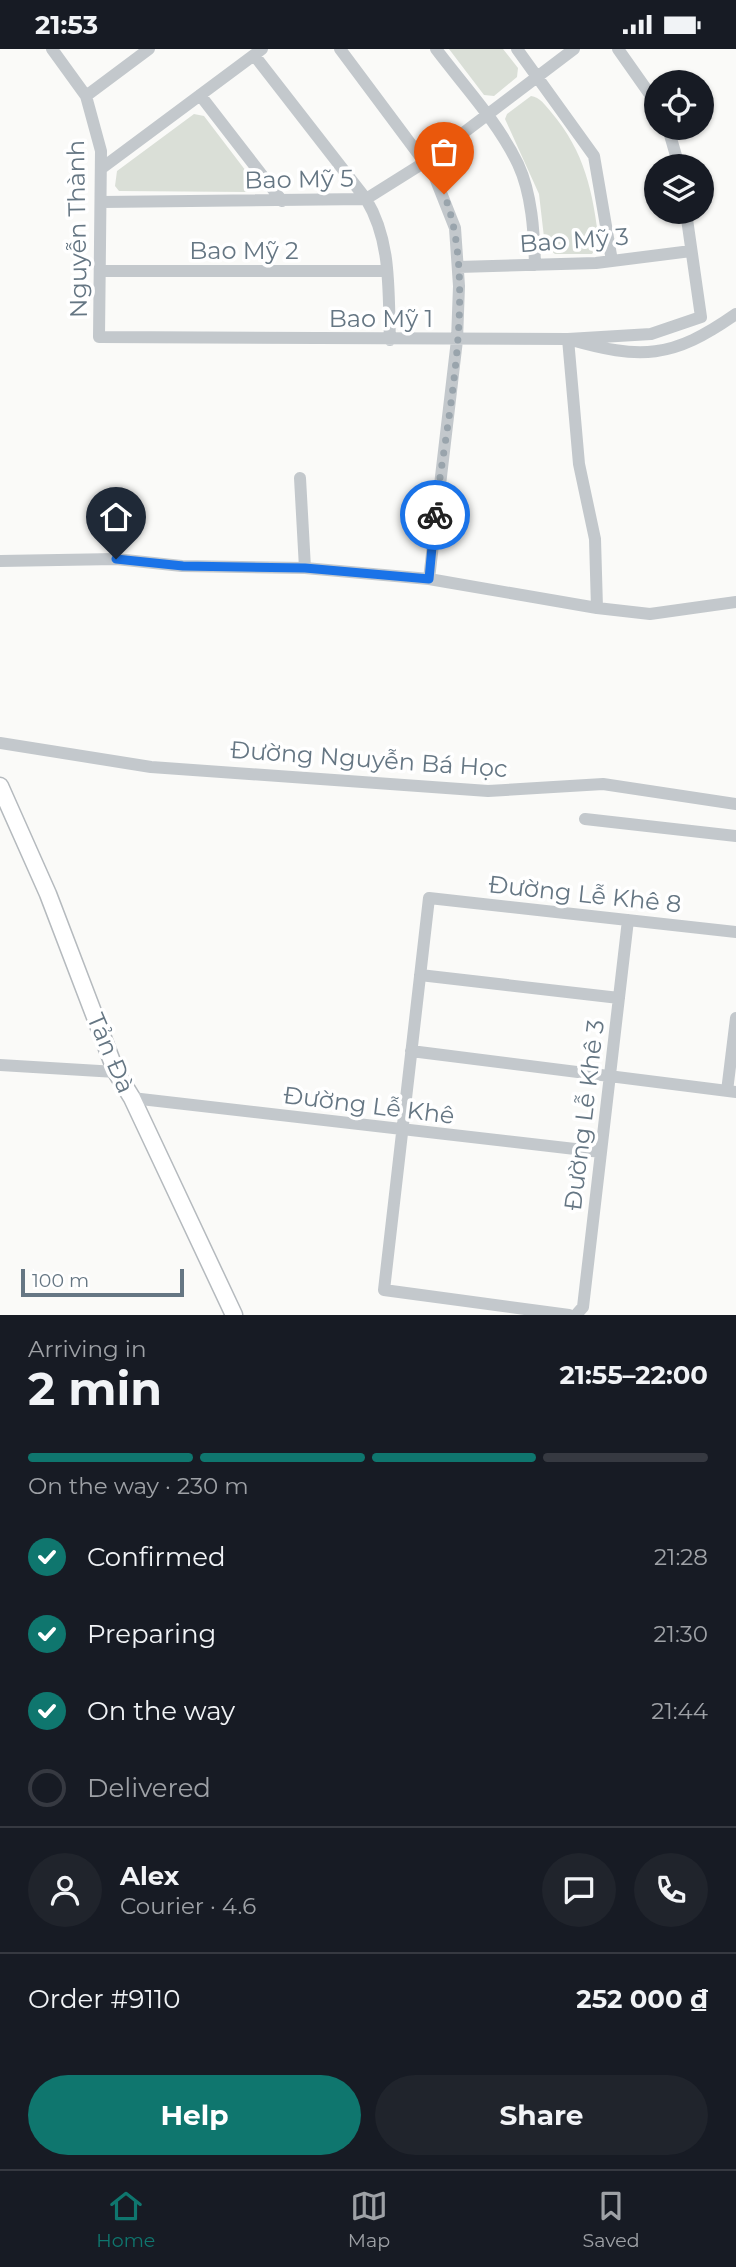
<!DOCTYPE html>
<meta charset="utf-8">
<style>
body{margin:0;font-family:Montserrat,sans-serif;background:#20242c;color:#f1f3f6;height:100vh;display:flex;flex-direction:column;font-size:26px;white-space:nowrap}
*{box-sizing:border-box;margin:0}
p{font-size:23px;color:#9ea1a6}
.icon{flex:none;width:38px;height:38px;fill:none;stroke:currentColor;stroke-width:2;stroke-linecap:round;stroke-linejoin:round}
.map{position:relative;height:1266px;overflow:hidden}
.details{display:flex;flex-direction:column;background:#171b24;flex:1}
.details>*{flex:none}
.tools{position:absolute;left:644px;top:21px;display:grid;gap:14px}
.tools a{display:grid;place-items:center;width:70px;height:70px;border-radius:50%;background:#171b24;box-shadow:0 2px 5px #0004;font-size:35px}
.scale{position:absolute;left:21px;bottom:18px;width:163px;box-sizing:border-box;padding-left:7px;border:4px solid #657683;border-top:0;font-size:19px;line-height:24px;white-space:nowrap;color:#657683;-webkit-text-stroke:5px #fff;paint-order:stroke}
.pin{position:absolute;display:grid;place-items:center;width:60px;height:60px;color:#fff;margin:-72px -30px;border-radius:50% 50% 50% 0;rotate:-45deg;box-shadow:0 0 7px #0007}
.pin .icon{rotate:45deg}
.courier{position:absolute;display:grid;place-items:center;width:70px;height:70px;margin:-35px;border:5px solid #1a73e8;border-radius:50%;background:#fff;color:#222;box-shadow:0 2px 9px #0007}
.head em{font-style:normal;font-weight:700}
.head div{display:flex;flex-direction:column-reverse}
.head{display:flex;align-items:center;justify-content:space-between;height:119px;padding:0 28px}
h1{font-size:46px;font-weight:700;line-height:52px}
.bar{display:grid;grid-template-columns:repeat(4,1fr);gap:10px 7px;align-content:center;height:84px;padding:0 28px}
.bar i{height:9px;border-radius:5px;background:#363941}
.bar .active{background:#0f766e}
.bar p{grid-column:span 4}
.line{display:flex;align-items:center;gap:18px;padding:0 28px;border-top:2px solid #363941}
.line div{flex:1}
.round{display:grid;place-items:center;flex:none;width:74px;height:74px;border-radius:37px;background:#20242c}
ol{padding:0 28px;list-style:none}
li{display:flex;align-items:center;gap:21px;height:77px}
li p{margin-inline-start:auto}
li .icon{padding:7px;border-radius:50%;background:#0f766e;color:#fff;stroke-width:4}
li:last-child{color:#9ea1a6}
li i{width:38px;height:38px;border:4px solid #363941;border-radius:50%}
.cta{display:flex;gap:14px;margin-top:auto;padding:14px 28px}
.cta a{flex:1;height:80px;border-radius:42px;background:#0f766e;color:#fff;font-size:28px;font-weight:700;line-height:80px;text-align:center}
.cta a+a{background:#20242c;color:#f1f3f6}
.status{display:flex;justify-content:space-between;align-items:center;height:49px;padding:0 35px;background:#171b24;direction:ltr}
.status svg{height:19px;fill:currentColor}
.dock{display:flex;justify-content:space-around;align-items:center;height:98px;border-top:2px solid #363941;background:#171b24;font-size:19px;color:#9ea1a6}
.dock a{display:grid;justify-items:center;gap:4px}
.dock .active{color:#0f766e}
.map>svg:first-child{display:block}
</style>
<div class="status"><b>21:53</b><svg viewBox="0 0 49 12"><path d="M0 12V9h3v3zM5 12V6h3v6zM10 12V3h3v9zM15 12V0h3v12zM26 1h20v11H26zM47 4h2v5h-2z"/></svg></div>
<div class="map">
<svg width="736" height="1266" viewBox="0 0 736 1266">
<rect width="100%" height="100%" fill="#fafaf8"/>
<path fill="#dadfd7" d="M449,0H503L518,19L517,28L494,47L484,46Z
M531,47C540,48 545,56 551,63C585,103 593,143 599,194L592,205H555L545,197L539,145L505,70L507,65Z
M194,65L204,67L252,130L247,143L119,142L115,137L117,122Z"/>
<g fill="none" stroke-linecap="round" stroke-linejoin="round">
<defs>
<path id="major" d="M0,737L48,845L116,1023L132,1049L234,1266"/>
</defs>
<use href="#major" stroke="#b5babe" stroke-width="19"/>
<path stroke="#c3c8cc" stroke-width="12" d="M52,0L86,47L101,102L99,288L568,290L651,285L701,268L686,163
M340,0L434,126L455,179L459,237L457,291L429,530
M436,0C463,36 498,73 518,115C532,145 534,183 535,216
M517,0L594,107L612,212
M618,0L656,54
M254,6L366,150C392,193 388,242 390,291
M200,46L282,152
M86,47L149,0
M668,79L679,117
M102,119L262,0
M102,153L366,150L425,113L574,0
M458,218L596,214L691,202
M101,222H387
M300,429L305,519
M0,512L116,510L182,517L305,519L429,530L597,559L650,565L736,553
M597,559L595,490L579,415L568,290C641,311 672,310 736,265
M0,694L151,718L488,742L603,735L736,755
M585,770L736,787
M420,926L619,949
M411,1002L736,1043
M0,1016L116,1023
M727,1042L736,969
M132,1049L601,1103
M569,1266L384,1241L429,849L736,883
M576,1266L583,1258L628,871"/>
<use href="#major" stroke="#fff" stroke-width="16"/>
</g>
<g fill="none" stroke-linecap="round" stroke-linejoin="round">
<path stroke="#99a4ac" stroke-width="7" stroke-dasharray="0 12.6" d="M435,466C446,372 479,235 444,145"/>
<path stroke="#1a73e8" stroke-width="9" d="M116,510L183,517L305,519L429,530L435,466"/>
</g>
<g text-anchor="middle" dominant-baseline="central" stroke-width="7" stroke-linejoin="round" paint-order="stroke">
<g font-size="24" fill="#657683" stroke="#fff">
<text transform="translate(299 130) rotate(-1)">Bao Mỹ 5</text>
<text transform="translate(77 180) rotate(-91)">Nguyễn Thành</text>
<text transform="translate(574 191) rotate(-4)">Bao Mỹ 3</text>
<text x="244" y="201">Bao Mỹ 2</text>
<text x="381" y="269">Bao Mỹ 1</text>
<text transform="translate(369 710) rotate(4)">Đường Nguyễn Bá Học</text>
<text transform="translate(585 845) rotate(6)">Đường Lễ Khê 8</text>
<text transform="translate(111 1004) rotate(67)">Tản Đà</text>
<text transform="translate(369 1056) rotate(7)">Đường Lễ Khê</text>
<text transform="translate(584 1066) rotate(-83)">Đường Lễ Khê 3</text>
</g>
</g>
</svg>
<div class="tools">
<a><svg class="icon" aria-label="locate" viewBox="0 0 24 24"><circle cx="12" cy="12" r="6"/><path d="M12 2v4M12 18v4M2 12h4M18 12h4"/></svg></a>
<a><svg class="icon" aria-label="layers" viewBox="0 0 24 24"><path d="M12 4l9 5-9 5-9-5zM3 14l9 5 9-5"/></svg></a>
</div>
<div class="scale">100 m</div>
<div class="pin" style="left:444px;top:145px;background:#ea580c"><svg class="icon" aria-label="bag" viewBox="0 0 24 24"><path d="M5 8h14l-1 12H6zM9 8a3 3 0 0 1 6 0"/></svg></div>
<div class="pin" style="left:116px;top:510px;background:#1f2937"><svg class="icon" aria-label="home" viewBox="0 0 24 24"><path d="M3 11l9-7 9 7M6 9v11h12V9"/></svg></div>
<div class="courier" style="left:435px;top:466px"><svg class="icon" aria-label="bike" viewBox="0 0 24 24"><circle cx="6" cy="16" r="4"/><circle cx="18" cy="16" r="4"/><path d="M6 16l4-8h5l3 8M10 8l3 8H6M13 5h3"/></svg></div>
</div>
<section class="details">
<div class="head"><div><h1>2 min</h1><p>Arriving in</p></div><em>21:55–22:00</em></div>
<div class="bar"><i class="active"></i><i class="active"></i><i class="active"></i><i></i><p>On the way · 230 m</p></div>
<ol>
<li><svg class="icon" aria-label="check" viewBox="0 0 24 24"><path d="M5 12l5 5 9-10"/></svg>Confirmed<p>21:28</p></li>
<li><svg class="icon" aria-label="check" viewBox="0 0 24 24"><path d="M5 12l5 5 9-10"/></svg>Preparing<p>21:30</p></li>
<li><svg class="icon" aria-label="check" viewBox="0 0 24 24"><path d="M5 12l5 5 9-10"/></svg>On the way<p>21:44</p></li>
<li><i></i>Delivered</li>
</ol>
<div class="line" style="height:126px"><a class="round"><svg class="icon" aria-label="person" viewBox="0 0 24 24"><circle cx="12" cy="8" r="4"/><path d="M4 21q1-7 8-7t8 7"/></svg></a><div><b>Alex</b><p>Courier · 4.6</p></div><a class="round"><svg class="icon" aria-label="chat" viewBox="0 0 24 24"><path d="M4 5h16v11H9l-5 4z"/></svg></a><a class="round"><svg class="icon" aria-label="phone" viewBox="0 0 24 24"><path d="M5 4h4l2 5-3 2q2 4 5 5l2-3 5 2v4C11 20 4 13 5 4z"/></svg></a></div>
<div class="line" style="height:91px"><div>Order #9110</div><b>252 000 ₫</b></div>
<div class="cta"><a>Help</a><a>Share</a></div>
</section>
<nav class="dock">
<a class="active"><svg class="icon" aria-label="home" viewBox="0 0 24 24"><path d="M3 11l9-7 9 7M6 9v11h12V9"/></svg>Home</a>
<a><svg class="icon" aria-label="map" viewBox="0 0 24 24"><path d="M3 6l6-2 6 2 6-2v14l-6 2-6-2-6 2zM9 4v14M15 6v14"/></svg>Map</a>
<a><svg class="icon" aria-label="saved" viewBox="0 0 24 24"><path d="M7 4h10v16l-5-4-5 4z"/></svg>Saved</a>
</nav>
